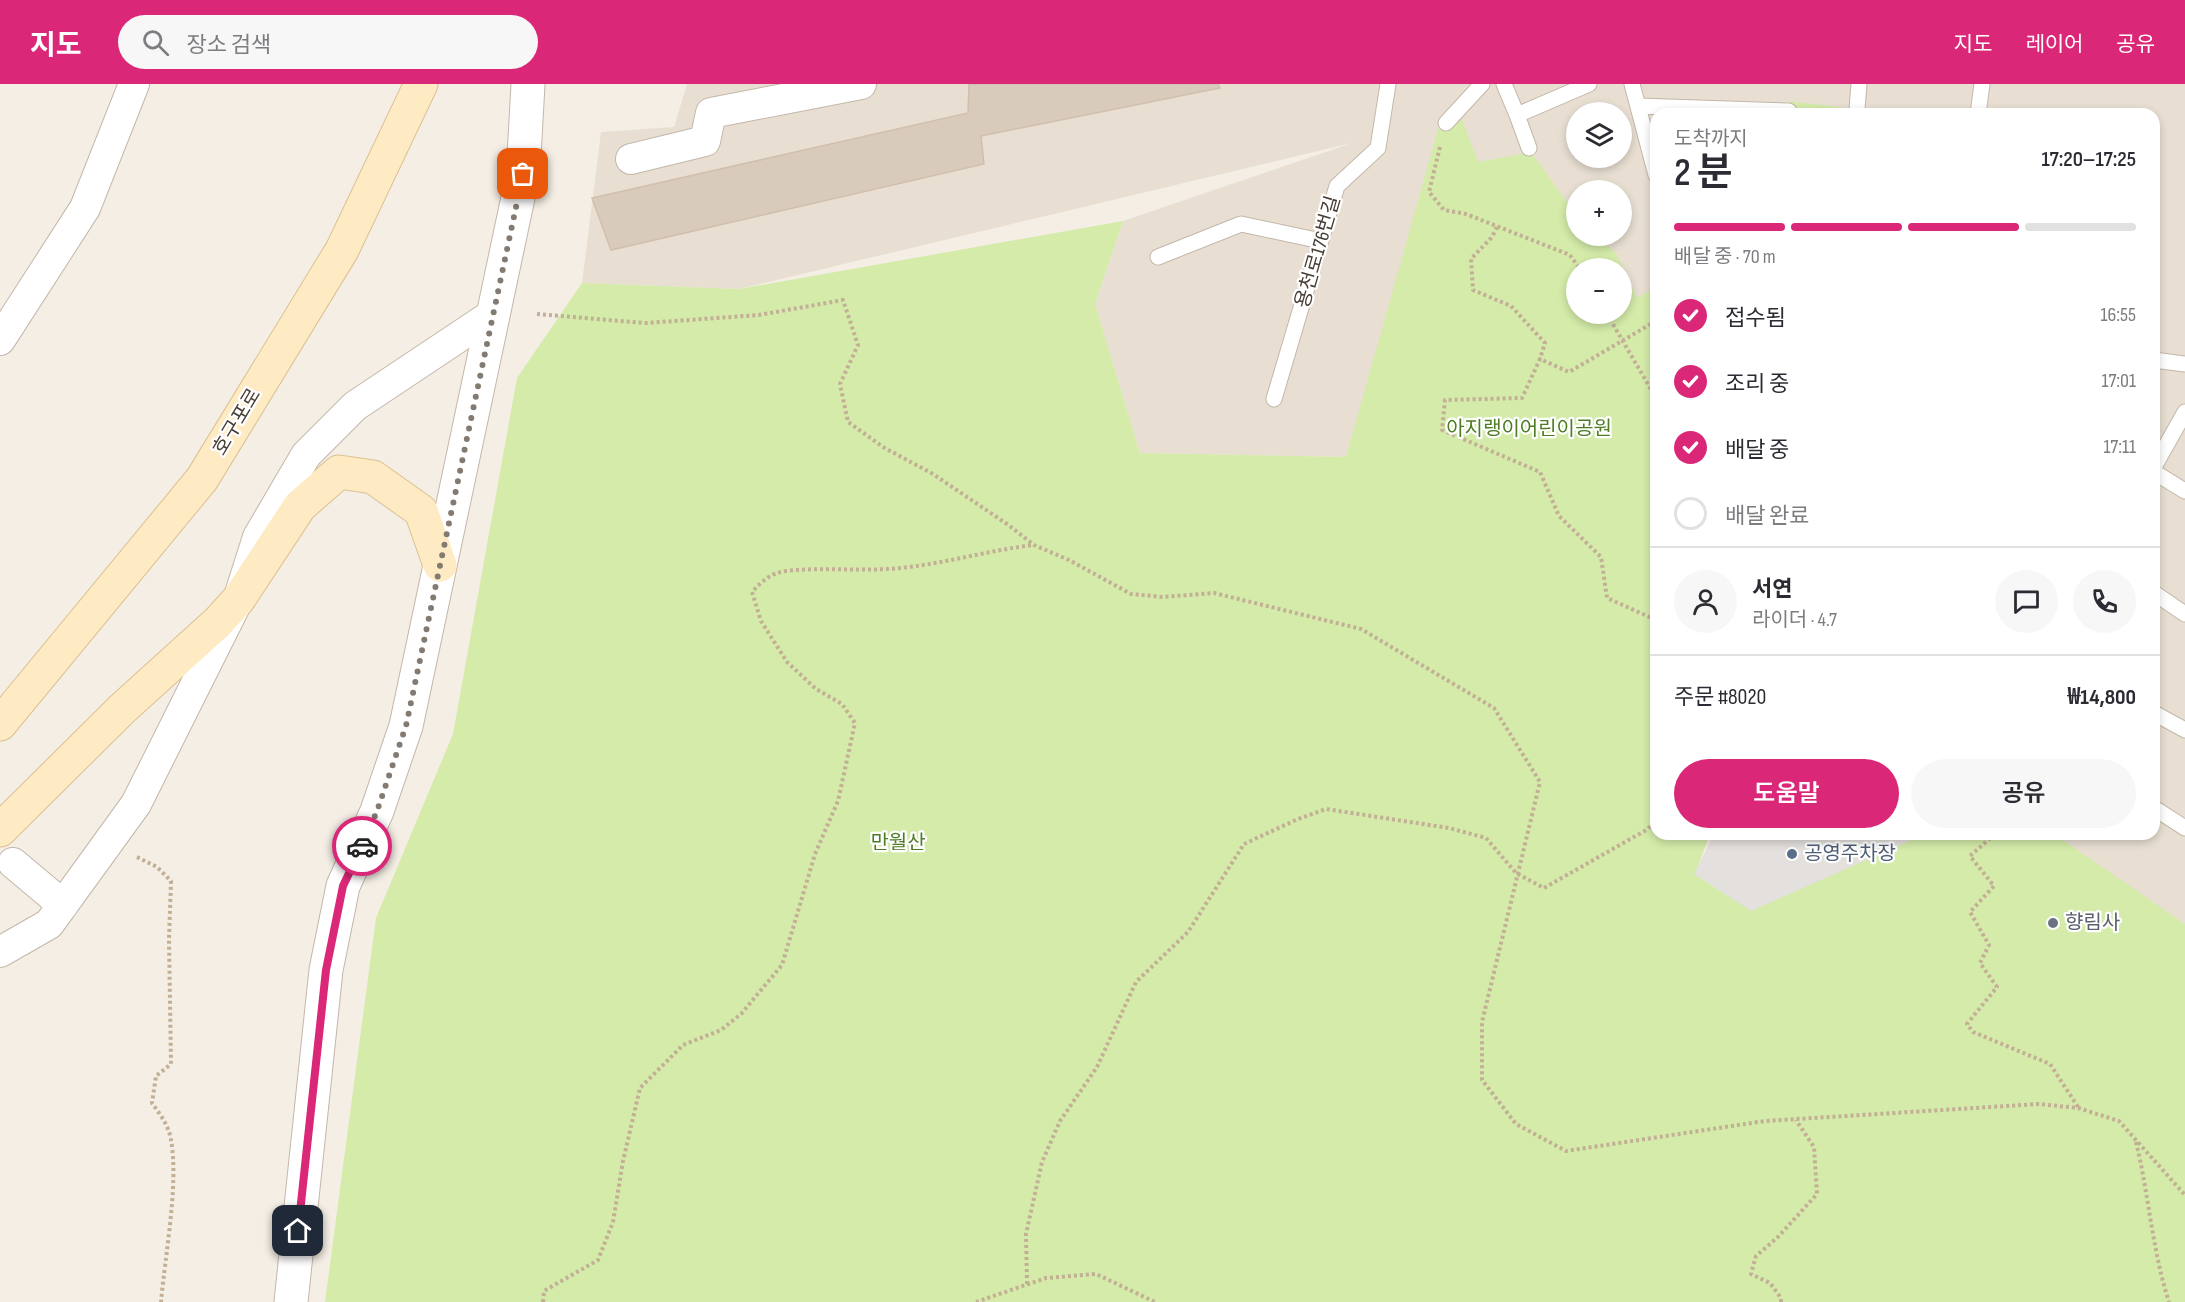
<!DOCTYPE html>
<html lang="ko">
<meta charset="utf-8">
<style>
body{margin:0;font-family:"Sofia Sans Condensed","Noto Sans KR",sans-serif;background:#f7f7f7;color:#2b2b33;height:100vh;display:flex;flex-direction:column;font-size:22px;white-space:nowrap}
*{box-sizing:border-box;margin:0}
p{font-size:20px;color:#7c7c81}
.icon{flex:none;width:33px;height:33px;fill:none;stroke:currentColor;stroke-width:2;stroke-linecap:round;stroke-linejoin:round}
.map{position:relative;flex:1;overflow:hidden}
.details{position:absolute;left:1650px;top:24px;width:510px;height:732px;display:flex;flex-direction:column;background:#fff;border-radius:18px;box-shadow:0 3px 9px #0003}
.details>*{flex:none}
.fabs{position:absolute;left:1566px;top:18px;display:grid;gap:12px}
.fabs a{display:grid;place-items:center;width:66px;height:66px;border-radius:50%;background:#fff;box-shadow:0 3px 9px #0003;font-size:30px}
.pin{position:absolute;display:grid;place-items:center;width:51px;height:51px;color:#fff;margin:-26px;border-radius:12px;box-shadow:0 3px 9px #0006}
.courier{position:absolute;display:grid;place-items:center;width:60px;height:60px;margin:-30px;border:4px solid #db2777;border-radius:50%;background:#fff;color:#222;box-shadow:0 2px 8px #0007}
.headline em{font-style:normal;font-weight:600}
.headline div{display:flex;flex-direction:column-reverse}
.headline{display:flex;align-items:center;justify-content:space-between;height:102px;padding:0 24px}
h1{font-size:39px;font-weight:600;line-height:45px}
.bar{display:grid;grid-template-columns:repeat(4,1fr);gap:9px 6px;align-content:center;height:72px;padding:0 24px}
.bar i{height:8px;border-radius:4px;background:#e1e1e2}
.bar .current{background:#db2777}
.bar p{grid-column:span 4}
.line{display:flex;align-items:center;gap:15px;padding:0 24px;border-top:2px solid #e1e1e2}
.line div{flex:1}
.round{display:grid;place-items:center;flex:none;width:63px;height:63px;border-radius:32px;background:#f7f7f7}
ol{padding:0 24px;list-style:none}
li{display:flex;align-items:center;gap:18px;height:66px}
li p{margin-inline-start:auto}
li .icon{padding:6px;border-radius:50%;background:#db2777;color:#fff;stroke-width:4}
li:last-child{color:#7c7c81}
li i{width:33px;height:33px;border:3px solid #e1e1e2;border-radius:50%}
.primary-button{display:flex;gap:12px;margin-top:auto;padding:12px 24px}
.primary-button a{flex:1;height:69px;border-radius:36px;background:#db2777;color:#fff;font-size:24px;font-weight:600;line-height:69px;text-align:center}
.primary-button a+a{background:#f7f7f7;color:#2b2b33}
header{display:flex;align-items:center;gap:36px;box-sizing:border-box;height:84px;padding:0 30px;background:#db2777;color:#fff}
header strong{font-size:28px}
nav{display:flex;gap:33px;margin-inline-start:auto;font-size:21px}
.search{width:420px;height:54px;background:#f7f7f7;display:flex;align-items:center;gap:15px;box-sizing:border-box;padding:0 21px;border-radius:33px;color:#7c7c81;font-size:22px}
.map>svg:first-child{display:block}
</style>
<header>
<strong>지도</strong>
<div class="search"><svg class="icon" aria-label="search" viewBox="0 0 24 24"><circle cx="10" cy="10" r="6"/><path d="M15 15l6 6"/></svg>장소 검색</div>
<nav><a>지도</a><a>레이어</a><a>공유</a></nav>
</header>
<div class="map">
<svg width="2185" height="1218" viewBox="0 0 2185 1218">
<rect width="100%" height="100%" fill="#f4eee4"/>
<path fill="#e8dfd2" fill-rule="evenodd" d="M687,0H2185V842L2044,750H2154V30H1656V579L1346,373L1140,369L1095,220L1123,137L1352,59L739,205L582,199L601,48L674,43ZM1576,28H1622V74H1576ZM1576,106H1622V152H1576ZM1576,184H1622V230H1576Z"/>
<path fill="#d4eba9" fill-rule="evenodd" d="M1789,17L1896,30H1789Z
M1461,33L1478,78L1531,68L1576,131V152H1598L1617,171L1637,214L1656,202V268L1650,272L1656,284V750H1710L1695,790L1921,750H2054L2185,840V1218H325L376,834L453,650L517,294L582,199L739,205L1123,137L1095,220L1140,369L1346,373L1439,42ZM1576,184H1622V230H1576Z"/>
<path fill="#e4e0dd" d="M1714,750H1925L1751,827L1694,790Z"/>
<path fill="#d9cbbc" stroke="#d1bfac" stroke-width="1.5" d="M969,0H1218L1220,4L981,52L984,80L611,166L592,114L968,29Z"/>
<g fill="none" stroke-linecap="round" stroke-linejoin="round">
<defs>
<path id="service" d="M1504,0L1517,31
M1632,0L1656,91
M1638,22L1789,27
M1857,25L1859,0
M1978,30L1982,0
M1446,39L1482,0
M1529,64L1517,31L1589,0
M1158,173L1241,140L1321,157
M2154,276L2185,280
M1274,315L1337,102L1378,64L1388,0
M2154,383L2185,328
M2154,388L2185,407
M2154,509L2185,530
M2154,629L2185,646
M2154,724L2185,744"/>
<path id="minor" d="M631,75L705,57L711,29L861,0
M0,256L85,124L134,0
M13,779L63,821
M0,868L49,840L136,720L238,516L258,453L306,371L355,322L493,230"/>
<path id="tertiary" d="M291,1218L326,886L343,802L377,727L406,642L523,90L528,0"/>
<path id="secondary" d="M0,640L202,395L342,166L421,0
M0,746L122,625L218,538L238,516L300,422L339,388L373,393L421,427L440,481"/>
</defs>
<use href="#service" stroke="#c3b7a9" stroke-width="17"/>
<use href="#minor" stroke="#c3b7a9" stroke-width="32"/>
<use href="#tertiary" stroke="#c3b7a9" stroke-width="35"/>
<use href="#secondary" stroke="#dbc192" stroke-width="35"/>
<path stroke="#c3af96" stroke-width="4" stroke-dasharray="3 3" stroke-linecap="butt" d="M1440,63L1429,108L1444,126L1466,130L1570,171L1579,184
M1497,143L1492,153L1471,175L1473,206L1511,222L1545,259L1540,275
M537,230L646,239L759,231L843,216L858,261L840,300L848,338L883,363L933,390L1007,440L1034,461L1069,476L1131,510L1163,513L1214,509L1361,545L1494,624L1540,698L1482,938V996L1516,1040L1566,1067L1765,1037L2039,1020L2078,1024L2119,1037L2185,1111
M1607,230L1656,314
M1656,237L1569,288L1540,275L1522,314L1445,316L1442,346L1540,388L1559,432L1601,473L1607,514L1656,536
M1995,750L1970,772L1994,802L1970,828L1989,861L1980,879L1997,903L1967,940L1973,948L2050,980L2078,1023
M137,773L157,783L171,797L169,855L171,980L156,992L152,1019C160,1030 169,1042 171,1056C179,1099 165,1172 161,1218
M2136,1058C2149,1111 2152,1166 2169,1218
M1027,1200L1026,1150L1042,1078L1060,1037L1097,983L1136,898L1188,848L1244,760L1298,735L1326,725L1449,744L1486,754L1516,789L1544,804L1648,745L1656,734
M543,1218L544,1207L598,1176L613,1138L623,1077L640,1004L683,961L721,946L741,930L782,881L815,770L838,717L855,639L842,620L816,605L787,578L761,537L752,508C762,497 771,489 786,487C820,483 854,487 888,485C937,482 984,467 1033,461
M976,1218L1046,1194L1096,1190L1155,1218
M1781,1218V1214L1770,1199L1751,1190L1756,1172L1778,1153L1817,1110L1814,1063L1796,1036"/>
<use href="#service" stroke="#fff" stroke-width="15"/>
<use href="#minor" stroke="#fff" stroke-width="30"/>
<use href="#tertiary" stroke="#fff" stroke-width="33"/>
<use href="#secondary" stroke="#ffebc3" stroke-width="33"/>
</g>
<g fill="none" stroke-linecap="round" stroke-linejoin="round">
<path stroke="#837b72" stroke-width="6" stroke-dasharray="0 10.8" d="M362,762L377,727L406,642L523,90"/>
<path stroke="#db2777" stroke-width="8" d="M298,1147L326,886L343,802L362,762"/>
</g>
<circle fill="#5c6f8a" stroke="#fff" stroke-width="2" cx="1792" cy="770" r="6"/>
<circle fill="#6b7280" stroke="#fff" stroke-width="2" cx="2053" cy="839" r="6"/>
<g text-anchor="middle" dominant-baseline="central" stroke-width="4.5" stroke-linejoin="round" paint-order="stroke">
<g font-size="20" fill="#463d34" stroke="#fff">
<text transform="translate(1318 168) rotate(-74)">용천로176번길</text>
<text transform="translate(237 338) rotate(-59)">호구포로</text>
</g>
<g font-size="20" fill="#4d7c23" stroke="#fff">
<text x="1529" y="345">아지랭이어린이공원</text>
<text x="898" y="759">만월산</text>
</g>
<g font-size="20" fill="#4e5e75" stroke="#fff" text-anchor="start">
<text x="1804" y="770">공영주차장</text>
</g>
<g font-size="20" fill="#5b616d" stroke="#fff" text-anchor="start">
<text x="2065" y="839">향림사</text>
</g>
</g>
</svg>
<div class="fabs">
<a><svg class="icon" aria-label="layers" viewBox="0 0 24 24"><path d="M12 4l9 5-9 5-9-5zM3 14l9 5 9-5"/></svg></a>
<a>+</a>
<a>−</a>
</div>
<div class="pin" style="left:523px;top:90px;background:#ea580c"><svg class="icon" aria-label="bag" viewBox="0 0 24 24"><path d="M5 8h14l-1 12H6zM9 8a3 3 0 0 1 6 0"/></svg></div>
<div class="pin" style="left:298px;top:1147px;background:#1f2937"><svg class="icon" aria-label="home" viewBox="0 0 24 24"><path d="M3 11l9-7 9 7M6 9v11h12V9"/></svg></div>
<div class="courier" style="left:362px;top:762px"><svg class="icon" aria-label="car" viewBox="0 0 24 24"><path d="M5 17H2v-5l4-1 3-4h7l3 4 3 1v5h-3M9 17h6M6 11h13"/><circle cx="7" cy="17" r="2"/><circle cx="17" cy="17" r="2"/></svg></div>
<section class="details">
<div class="headline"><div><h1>2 분</h1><p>도착까지</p></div><em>17:20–17:25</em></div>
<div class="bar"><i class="current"></i><i class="current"></i><i class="current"></i><i></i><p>배달 중 · 70 m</p></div>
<ol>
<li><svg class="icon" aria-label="check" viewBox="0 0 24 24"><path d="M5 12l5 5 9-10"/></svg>접수됨<p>16:55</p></li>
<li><svg class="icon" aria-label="check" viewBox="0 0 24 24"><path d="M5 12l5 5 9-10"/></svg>조리 중<p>17:01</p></li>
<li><svg class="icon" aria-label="check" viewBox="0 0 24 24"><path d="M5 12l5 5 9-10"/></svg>배달 중<p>17:11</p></li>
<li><i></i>배달 완료</li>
</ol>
<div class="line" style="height:108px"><a class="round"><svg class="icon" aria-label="person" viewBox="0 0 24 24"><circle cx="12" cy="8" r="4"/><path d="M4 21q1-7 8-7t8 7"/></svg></a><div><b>서연</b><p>라이더 · 4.7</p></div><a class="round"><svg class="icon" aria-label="chat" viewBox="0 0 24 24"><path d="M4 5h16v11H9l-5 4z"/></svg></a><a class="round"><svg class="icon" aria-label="phone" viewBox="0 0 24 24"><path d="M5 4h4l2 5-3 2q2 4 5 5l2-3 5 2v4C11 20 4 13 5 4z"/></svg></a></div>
<div class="line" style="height:78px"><div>주문 #8020</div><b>₩14,800</b></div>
<div class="primary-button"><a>도움말</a><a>공유</a></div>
</section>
</div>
